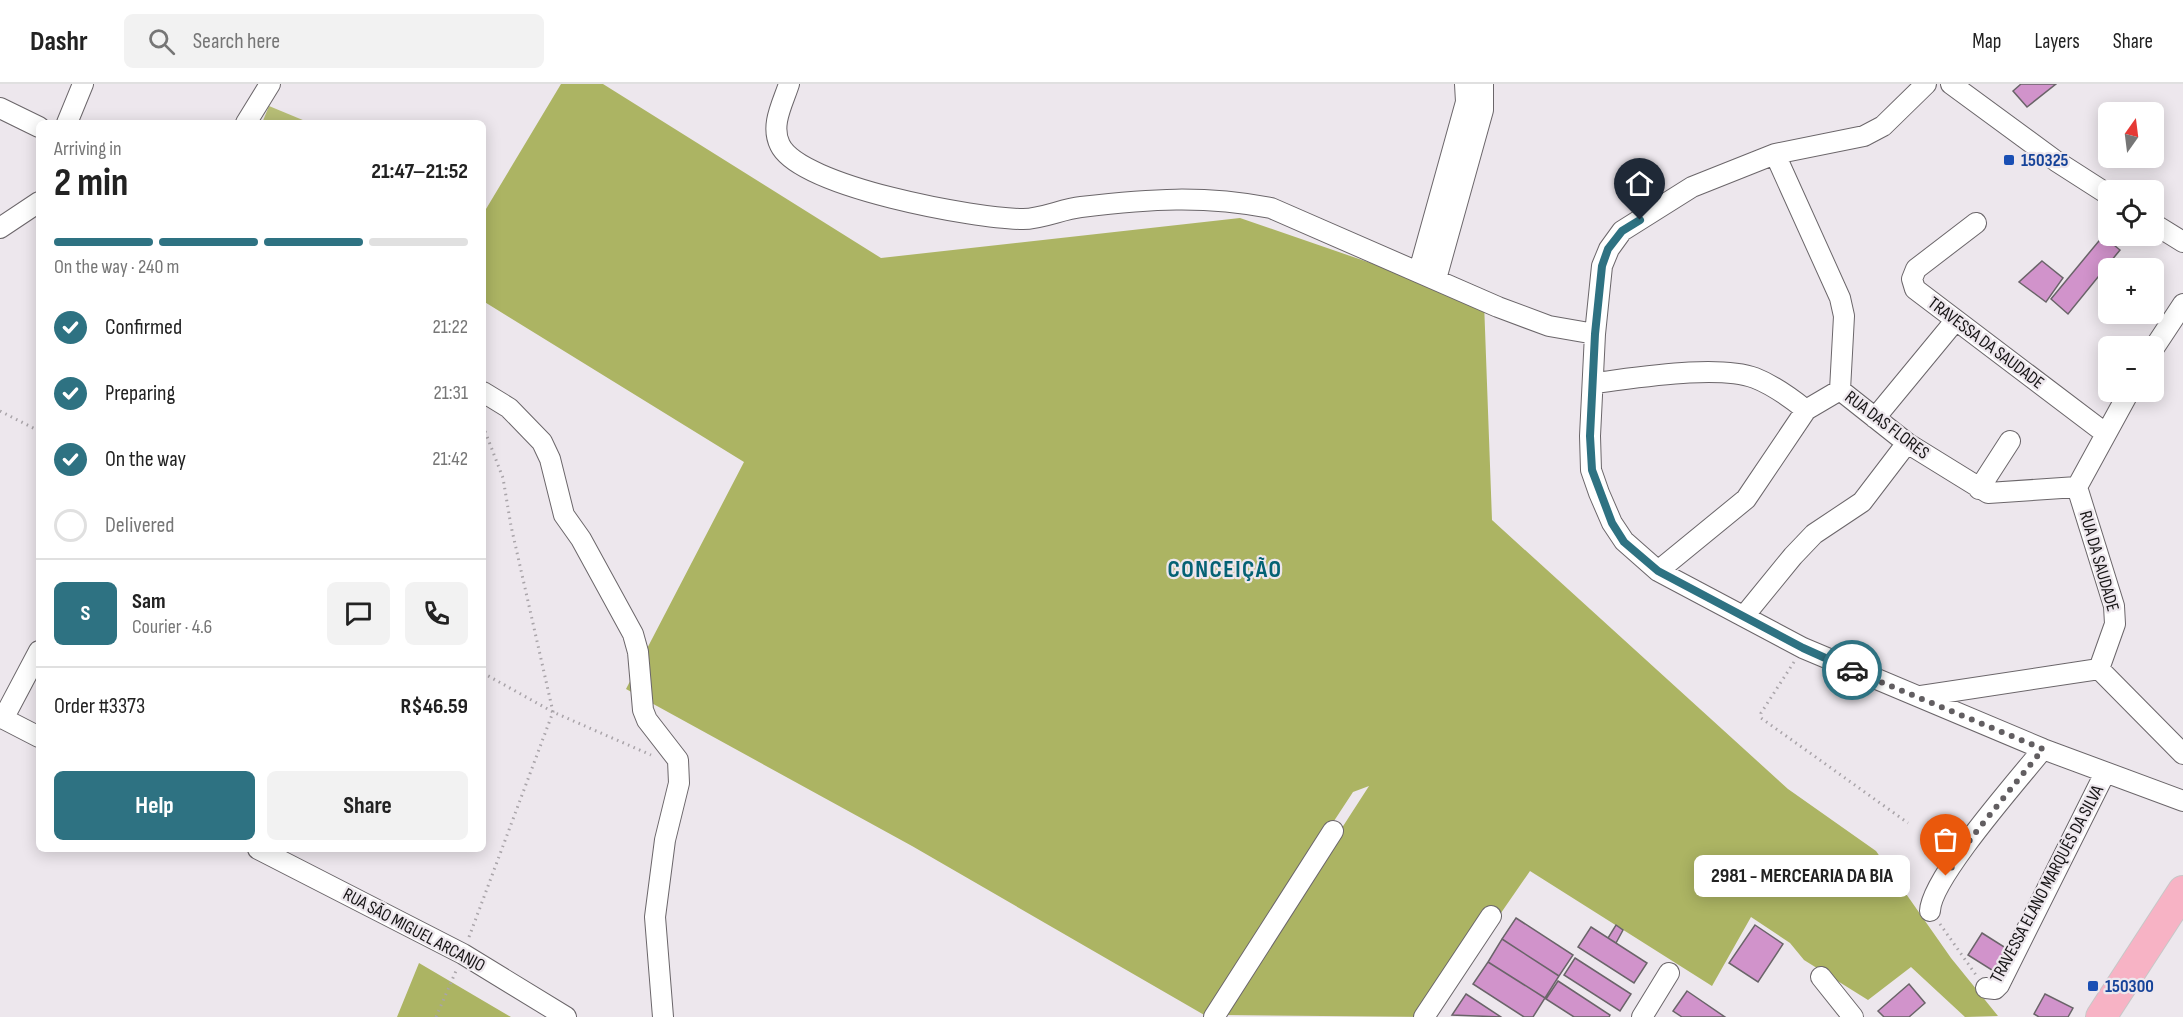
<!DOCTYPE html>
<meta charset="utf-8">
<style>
body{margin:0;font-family:"Sofia Sans Condensed",sans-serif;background:#f2f2f2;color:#222;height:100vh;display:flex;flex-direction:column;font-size:22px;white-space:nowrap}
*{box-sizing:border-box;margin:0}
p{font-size:20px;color:#767676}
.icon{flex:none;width:33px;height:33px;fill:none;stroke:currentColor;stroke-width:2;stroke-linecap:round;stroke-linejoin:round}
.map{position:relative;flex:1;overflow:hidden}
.details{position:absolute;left:36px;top:36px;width:450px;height:732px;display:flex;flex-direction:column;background:#fff;border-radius:9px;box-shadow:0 3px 15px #0003}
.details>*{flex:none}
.needle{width:39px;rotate:14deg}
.controls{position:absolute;left:2098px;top:18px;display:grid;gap:12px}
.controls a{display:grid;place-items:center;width:66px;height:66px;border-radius:9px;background:#fff;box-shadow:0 3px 15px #0003;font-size:30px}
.pin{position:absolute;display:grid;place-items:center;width:51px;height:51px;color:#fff;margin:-62px -26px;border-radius:50% 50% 50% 0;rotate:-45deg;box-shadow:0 0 6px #0007}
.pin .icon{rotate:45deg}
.courier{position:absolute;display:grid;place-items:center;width:60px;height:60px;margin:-30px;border:4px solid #2e7282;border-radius:50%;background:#fff;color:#222;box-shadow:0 2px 8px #0007}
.bubble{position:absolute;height:42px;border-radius:9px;background:#fff;box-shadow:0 3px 15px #0003;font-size:20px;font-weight:700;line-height:42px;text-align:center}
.head em{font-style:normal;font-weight:700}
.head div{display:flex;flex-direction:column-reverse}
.head{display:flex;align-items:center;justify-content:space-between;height:102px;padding:0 18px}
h1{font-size:39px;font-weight:700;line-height:45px}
.bar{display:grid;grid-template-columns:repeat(4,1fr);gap:9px 6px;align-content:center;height:72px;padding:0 18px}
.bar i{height:8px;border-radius:4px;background:#e0e0e0}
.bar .active{background:#2e7282}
.bar p{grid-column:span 4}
.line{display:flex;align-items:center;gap:15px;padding:0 18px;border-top:2px solid #e0e0e0}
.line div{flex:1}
.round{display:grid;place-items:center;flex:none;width:63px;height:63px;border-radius:9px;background:#f2f2f2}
ol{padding:0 18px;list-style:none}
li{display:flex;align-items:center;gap:18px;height:66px}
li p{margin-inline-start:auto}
li .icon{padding:6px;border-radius:50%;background:#2e7282;color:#fff;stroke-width:4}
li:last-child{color:#767676}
li i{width:33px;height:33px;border:3px solid #e0e0e0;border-radius:50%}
.button{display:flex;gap:12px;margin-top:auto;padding:12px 18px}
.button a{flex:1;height:69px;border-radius:9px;background:#2e7282;color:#fff;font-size:24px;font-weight:700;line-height:69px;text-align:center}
.button a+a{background:#f2f2f2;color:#222}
header{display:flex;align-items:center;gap:36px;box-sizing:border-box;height:84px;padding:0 30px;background:#fff;border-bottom:2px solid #e0e0e0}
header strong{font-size:28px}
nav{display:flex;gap:33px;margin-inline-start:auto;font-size:21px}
.search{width:420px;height:54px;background:#f2f2f2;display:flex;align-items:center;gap:15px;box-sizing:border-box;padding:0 21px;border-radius:9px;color:#767676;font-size:22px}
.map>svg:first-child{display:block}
</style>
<header>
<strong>Dashr</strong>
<div class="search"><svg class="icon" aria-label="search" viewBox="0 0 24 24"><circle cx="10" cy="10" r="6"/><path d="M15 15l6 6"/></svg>Search here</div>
<nav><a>Map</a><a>Layers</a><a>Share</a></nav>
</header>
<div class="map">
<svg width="2183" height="933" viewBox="0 0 2183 933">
<rect width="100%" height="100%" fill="#ede7ed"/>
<path fill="#b7be76" d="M269,22L310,39H262Z"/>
<path fill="#acb463" d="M561,0H603L881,174L1240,134L1484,218L1492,436L1788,705L1876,767L1951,874L1998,932L1965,933L1911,883L1868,916L1804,876L1790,859L1751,833L1712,902L1530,787L1429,933L1221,931L1369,702L1353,708L1206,932L912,762L626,605L744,378L483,217V130Z
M419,879L511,933H397Z"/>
<path fill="#d193cb" stroke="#6a6469" stroke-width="1.5" d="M2021,0H2056L2027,23L2013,7Z
M2103,152L2120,166L2068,230L2051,215Z
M2042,177L2063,194L2046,218L2019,198Z
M1516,834L1573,871L1559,892L1502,855Z
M1616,841L1623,846L1616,859L1608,854Z
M1755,841L1783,860L1758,898L1729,879Z
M1591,843L1647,879L1634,899L1578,863Z
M1982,849L2009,866L1995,888L1968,871Z
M1502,855L1559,892L1545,914L1488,878Z
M1575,874L1631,910L1620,927L1564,891Z
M1488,878L1545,914L1533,933H1524L1473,900Z
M1558,897L1610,931L1609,933H1574L1546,915Z
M1909,900L1925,919L1909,933H1884L1878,927Z
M1687,907L1725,933H1682L1673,927Z
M1466,910L1501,933L1452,931Z
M2045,910L2073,924L2068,933H2039L2034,930Z"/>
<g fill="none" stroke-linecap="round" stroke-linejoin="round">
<defs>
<path id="street" d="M789,0C783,19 770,41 780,61C800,103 977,135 1023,135C1042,135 1062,125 1081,123C1150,115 1202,111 1271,124L1498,223L1549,242L1595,250
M1926,0L1883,42L1864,52L1775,70L1692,103L1622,147L1609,165L1602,182L1595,250L1590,352L1591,386L1599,409L1612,439L1624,457L1658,487L1803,564L2043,665L2183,717
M1951,0L2056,77L2109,111
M0,24L39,43
M67,39L83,0
M246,39L270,0
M1775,70L1840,214L1844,232L1840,306L1907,359L1988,409L2077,403L2129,308
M1976,139L1916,185L1912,195L1915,205L2105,349
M2154,140L2183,158
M0,144L39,118
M1419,187L1466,18L1465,0
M1436,195L1483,26V0
M2154,264L2183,220
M1594,299C1636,294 1717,280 1755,294C1773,301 1791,314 1806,326
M483,308L509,324L542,358L550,375L564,431L581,455L633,550L638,568L643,626L647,636L678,676L679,699L665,756L655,833L663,933
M1875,334L1955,237
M2077,403L2114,522L2115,540L2099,585L2183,670
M1979,405L2010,357
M1658,487L1746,415L1806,326L1840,306
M1744,532L1793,472L1814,450L1862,418L1907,359
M1921,612L2099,585
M0,633L39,653
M3,635L39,567
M258,765L463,870L566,933
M1930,827C1931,794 2019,695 2043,665
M1821,893L1853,933
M1986,904L1995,905L1999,901L2105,689
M1214,933L1333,747
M1424,933L1491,832
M1642,933L1669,889"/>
<path id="primary" d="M2101,933L2183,807"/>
</defs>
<use href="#street" stroke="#6b666a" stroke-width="22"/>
<use href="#primary" stroke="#c7c7c7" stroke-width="32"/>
<path stroke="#a9a4a9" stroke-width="3" stroke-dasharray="1.5 4.5" stroke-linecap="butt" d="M0,327L39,347
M1794,578L1761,629V634L1908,739
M483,589L553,628L651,671
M1940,840L1976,891
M469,853L553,628L511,442L503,394L483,342
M436,933L456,887"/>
<use href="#street" stroke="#fff" stroke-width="20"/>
<use href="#primary" stroke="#f7b3c5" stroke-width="30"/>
</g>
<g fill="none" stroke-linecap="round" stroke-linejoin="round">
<path stroke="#625e61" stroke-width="6" stroke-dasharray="0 10.8" d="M1852,586L2043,665L1972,753L1946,792"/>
<path stroke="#2e7282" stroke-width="8" d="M1640,136L1622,147L1608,165L1602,182L1595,250L1590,352L1592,386L1612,439L1624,458L1658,487L1803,564L1852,586"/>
</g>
<g fill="#1a4fb4" stroke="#ede7ed" stroke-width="2">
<rect x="2003" y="70" width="12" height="12" rx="3"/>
<rect x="2087" y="896" width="12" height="12" rx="3"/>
</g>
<g text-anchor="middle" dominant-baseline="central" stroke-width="4.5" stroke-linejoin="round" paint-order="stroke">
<g font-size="18" font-weight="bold" fill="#164399" stroke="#ede7ed" text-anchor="start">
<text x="2021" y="76">150325</text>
<text x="2105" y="902">150300</text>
</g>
<g font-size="18" fill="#171516" stroke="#ede7ed">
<text transform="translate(1986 259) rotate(37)">TRAVESSA DA SAUDADE</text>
<text transform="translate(1887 341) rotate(37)">RUA DAS FLORES</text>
<text transform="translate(2099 477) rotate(74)">RUA DA SAUDADE</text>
<text transform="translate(2047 800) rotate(-62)">TRAVESSA ELANO MARQUÊS DA SILVA</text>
<text transform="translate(414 846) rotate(28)">RUA SÃO MIGUEL ARCANJO</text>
</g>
<g font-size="24" font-weight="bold" letter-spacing="1.5" fill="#046274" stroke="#ede7ed">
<text x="1225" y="485">CONCEIÇÃO</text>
</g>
</g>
</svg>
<div class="controls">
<a><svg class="needle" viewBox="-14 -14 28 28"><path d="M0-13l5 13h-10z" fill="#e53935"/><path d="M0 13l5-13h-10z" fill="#767676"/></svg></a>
<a><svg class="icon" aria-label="locate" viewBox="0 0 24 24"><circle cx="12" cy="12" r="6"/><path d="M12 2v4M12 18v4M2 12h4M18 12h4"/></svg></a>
<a>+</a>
<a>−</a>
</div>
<div class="pin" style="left:1946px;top:792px;background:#ea580c"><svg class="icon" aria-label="bag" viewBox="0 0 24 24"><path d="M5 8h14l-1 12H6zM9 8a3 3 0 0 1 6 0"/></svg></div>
<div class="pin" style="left:1640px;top:136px;background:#1f2937"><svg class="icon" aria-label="home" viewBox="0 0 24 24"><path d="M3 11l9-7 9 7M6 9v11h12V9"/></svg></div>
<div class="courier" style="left:1852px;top:586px"><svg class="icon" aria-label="car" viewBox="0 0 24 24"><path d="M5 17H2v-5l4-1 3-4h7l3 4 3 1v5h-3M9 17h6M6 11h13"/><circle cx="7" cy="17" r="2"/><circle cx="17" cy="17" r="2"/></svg></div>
<div class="bubble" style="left:1694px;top:771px;width:216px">2981 - MERCEARIA DA BIA</div>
<section class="details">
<div class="head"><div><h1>2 min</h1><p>Arriving in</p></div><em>21:47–21:52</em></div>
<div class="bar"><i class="active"></i><i class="active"></i><i class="active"></i><i></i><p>On the way · 240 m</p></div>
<ol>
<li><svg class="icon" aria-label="check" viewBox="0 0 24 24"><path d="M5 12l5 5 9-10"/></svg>Confirmed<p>21:22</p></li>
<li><svg class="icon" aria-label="check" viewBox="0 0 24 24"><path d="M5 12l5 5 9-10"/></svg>Preparing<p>21:31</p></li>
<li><svg class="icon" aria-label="check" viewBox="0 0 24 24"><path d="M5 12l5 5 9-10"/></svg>On the way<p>21:42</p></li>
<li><i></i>Delivered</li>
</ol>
<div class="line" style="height:108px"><b class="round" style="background:#2e7282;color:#fff">S</b><div><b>Sam</b><p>Courier · 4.6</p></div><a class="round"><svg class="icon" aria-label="chat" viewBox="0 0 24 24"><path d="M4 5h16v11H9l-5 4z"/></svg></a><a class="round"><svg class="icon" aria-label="phone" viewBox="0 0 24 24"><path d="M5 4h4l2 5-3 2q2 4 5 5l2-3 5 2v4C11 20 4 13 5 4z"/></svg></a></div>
<div class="line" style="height:78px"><div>Order #3373</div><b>R$46.59</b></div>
<div class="button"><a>Help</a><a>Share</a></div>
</section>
</div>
